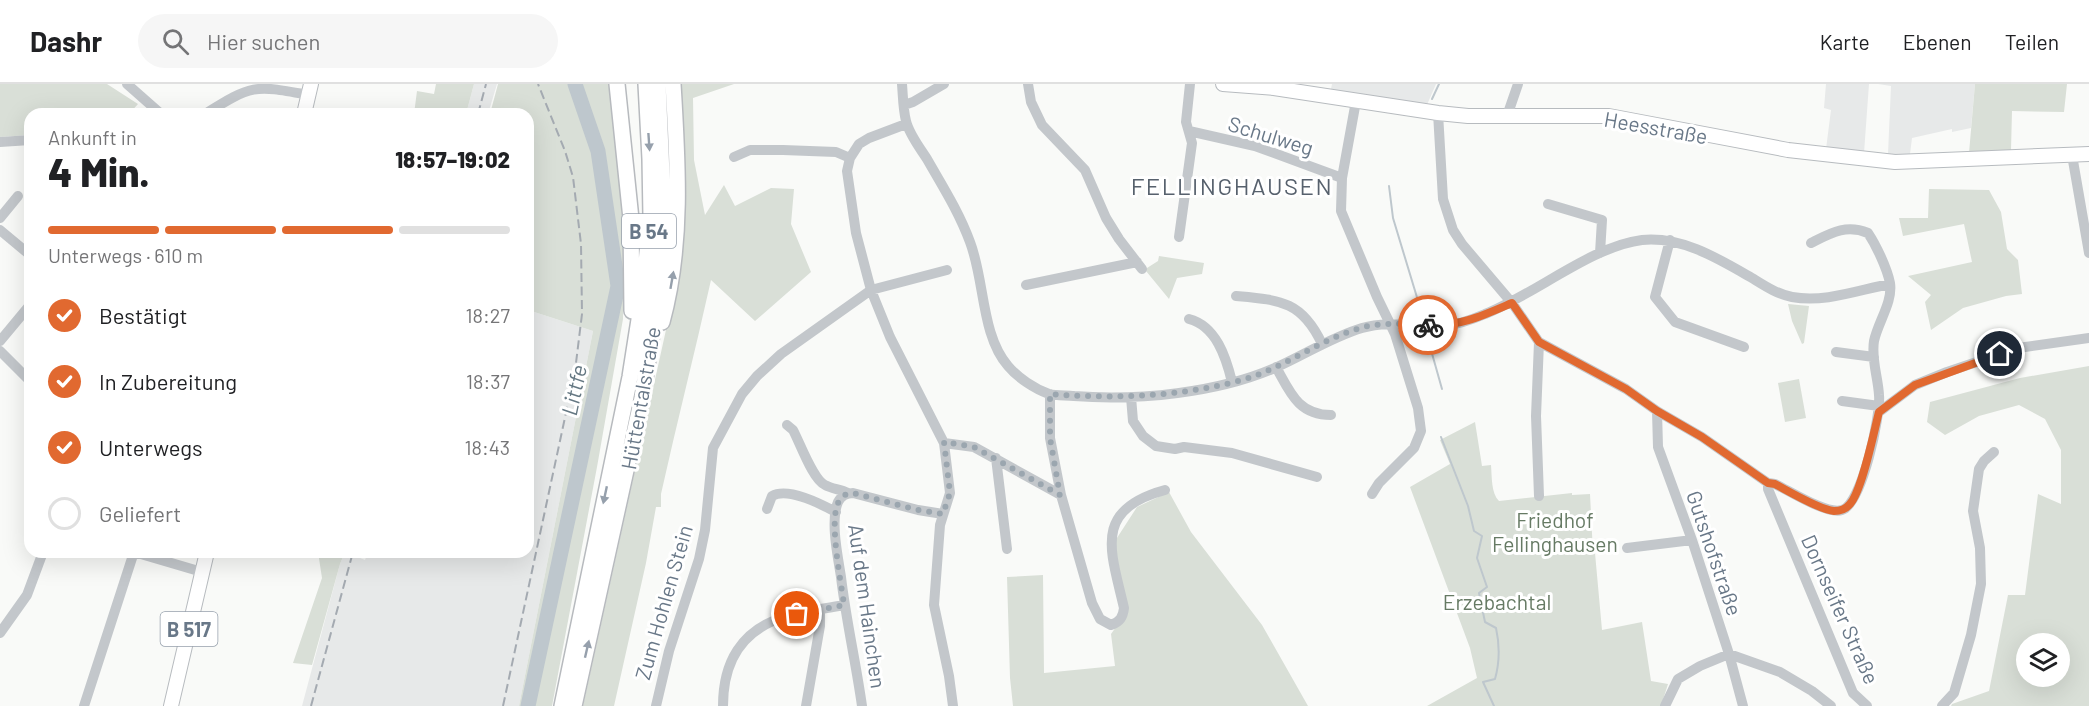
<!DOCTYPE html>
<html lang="de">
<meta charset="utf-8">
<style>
body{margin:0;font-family:Barlow,sans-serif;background:#f6f6f6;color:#202124;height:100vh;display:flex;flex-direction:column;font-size:22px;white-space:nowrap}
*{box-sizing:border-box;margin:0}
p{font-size:20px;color:#757577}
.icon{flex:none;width:33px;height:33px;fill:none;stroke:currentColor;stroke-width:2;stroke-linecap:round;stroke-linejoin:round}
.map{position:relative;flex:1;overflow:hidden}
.panel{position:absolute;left:24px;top:24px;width:510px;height:450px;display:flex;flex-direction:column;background:#fff;border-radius:18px;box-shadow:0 6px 24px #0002}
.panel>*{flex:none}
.controls{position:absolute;left:2016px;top:549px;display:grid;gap:12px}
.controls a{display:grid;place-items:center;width:54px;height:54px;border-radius:50%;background:#fff;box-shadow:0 6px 24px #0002;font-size:30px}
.pin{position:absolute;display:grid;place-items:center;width:51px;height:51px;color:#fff;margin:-26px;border:3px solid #fff;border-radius:50%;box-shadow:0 2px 6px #0007}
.courier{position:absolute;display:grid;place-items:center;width:60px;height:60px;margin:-30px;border:4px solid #e16930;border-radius:50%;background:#fff;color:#222;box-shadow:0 2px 8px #0007}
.headline em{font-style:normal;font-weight:800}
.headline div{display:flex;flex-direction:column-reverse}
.headline{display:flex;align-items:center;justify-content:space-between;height:102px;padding:0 24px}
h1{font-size:39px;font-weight:800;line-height:45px}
.bar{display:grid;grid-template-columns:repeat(4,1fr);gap:9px 6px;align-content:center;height:72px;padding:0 24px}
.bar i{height:8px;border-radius:4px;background:#e0e0e0}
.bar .on{background:#e16930}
.bar p{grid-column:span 4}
ol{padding:0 24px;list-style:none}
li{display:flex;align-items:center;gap:18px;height:66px}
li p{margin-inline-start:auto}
li .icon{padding:6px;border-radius:50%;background:#e16930;color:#fff;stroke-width:4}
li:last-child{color:#757577}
li i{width:33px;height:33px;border:3px solid #e0e0e0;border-radius:50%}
header{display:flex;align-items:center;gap:36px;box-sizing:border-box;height:84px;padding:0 30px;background:#fff;border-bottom:2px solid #e0e0e0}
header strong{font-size:28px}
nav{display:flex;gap:33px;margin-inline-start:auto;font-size:21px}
.search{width:420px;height:54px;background:#f6f6f6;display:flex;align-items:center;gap:15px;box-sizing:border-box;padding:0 21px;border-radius:33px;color:#757577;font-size:22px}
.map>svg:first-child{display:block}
</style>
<header>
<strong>Dashr</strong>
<div class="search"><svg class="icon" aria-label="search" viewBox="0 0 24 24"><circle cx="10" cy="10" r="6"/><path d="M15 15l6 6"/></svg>Hier suchen</div>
<nav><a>Karte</a><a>Ebenen</a><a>Teilen</a></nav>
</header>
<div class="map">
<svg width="2089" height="622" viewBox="0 0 2089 622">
<rect width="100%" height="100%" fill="#f9faf8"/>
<path fill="#e7e9e9" d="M474,0H497L488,30H466Z
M1332,0H1436L1426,23L1331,5Z
M1826,0H1869L1864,69L1826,65L1831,26L1824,24Z
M1878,0H1975L1971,44L1952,48V45L1912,54L1910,70H1888L1891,2Z
M528,226L593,247L519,622H302L340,480L345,468H361L360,474L365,476L368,468H528Z"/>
<path fill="#d9dfd7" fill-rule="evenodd" d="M0,0H107L138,20L129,30H30V51L0,53Z
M436,0H474L466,30H414L417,7L434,10Z
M498,0H612L624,158L623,235L597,383L552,622H519L593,247L528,226V30H490Z
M679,0H734L693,14L694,76L705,131L724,101L735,122L771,104L794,105L791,140L811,188L755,237L711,196C695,268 677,338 661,410V423H656L646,479L614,622H583L677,196Z
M1975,0H2067L2064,28L2012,27L2011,66L1969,69Z
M1929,105L1989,106L2001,128L2007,165L2018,176L2022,210L2006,212L1963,224L1931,246L1925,218L1931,211L1908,192L1972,178L1964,140L1903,152L1899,134H1928Z
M1159,172L1204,179L1202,190L1177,194L1169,215L1146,187L1147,184L1158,177Z
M1788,220L1809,222L1804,259L1802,260L1792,237Z
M2089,282V622H1951L1952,620L1989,607L2008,511H2025L2038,410L2061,420V366L2045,335L2019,321L1979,332L1945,351L1927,338L1930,318L2020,294ZM2026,560H2060V592H2026Z
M1799,295L1806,334L1785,338L1778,299Z
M1475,338L1482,382L1491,381C1492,393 1491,409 1499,417L1572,409V411L1590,410L1593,469H1595L1602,546L1642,538L1651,597L1668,600L1661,622H1427L1477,594L1470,564L1410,403L1450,380L1440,356Z
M1169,408L1191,448L1262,541L1308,622H1013L1010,594L1007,493L1043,491L1044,589L1115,582L1111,550L1121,536L1115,457L1137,423Z
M318,468H345L340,480L312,581L293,579L322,494Z"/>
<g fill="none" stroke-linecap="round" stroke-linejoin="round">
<path stroke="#bec7cd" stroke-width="2" d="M1432,15L1439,0
M1389,102L1393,134L1419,220
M1431,266L1442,305
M1441,353L1468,422L1474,447L1482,452L1477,474L1487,503L1479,509L1485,538L1496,544C1500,562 1500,577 1495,595L1483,598L1494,622"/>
<path stroke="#bec7cd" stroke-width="15" d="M528,622L618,202L598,67L575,0"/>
<defs>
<path id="major" d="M1223,0L1274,4L1438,29L1468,32H1609L1788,66L1895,78L2089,70
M304,30L311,0
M171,622L207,468"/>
<path id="highway" d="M617,0L631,135L632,227
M662,238C683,161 678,80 673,0
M562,622L630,293L641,223L651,133L650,75L646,0
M574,622L642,314L655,230L664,136L658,0"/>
</defs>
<use href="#major" stroke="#b7bbbf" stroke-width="16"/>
<use href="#highway" stroke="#b7babe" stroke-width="18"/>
<path stroke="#c3c7cb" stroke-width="10" d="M127,0L161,30
M902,0C903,12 903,25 906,37C909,50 920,64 927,75C943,103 959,128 970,158C985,197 981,251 1008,282C1018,294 1035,305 1049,310C1057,312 1067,311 1074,312C1137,317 1219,309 1277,283C1306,270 1332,253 1362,244C1389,236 1415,243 1443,242C1458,241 1471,236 1485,230C1534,211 1592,162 1642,156C1682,152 1719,175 1752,194C1765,202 1777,210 1792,213C1825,219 1858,206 1890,200
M1028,0L1031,18L1042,41L1085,86L1106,134L1119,155L1142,185
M1356,17L1342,94L1341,127L1377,213L1395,250L1418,324L1421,347L1414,364L1379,399L1372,410
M904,21L913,18L944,0
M1438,29L1443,115L1453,146L1462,160L1512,219L1539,258L1626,305L1657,327L1702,353L1768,399V405L1853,609L1867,622
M205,30C253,0 254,1 309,11
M1507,32L1518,0
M906,40L869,54L859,60L850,74L847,87L856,149L871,206L890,253L944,359L950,409L940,441L934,521L949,592L953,622
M1189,47L1255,62L1342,94
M0,58L30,56
M2072,71L2089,169
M734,73L750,66H783L836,68L850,74
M1548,120L1602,136L1600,169
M0,134L18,112
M0,146L30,171
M1179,153L1192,59L1186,38L1190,0
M1670,156L1655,213L1675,238L1744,263
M1026,201L1137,178
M1236,212C1280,216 1302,217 1322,260
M1189,235C1216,242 1226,273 1232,298
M0,257L30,221
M0,267L30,297
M1836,268L1874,273
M1276,283C1290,308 1298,331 1331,331
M1131,313L1133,337L1143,352L1156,362L1175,365L1184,363L1232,369L1317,393
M1842,317L1879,322
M1657,327L1658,363L1692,456L1729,570L1743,622
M1879,328L1915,301L1947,288L2018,264L2089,254
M787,341L793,346C800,359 813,396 825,401C832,405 840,405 848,409
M944,359L974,363L1061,411L1050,354V310
M996,374L1007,465
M1768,399L1775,400C1790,407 1827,431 1842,426C1862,420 1881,331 1879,311C1878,293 1871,275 1874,257C1878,238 1893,218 1890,199C1887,184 1876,161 1868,149C1846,140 1831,149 1811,159
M1061,411L1092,519L1100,535L1111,541C1120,538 1123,533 1124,524C1111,467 1092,426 1165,406
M1539,412L1536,332L1539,258
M767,425L772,412C788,403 821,420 836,428
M1627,464L1692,456
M134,468L202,488
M0,549L27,511L43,468
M84,622L134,468
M656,622L669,567L699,475L705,446L713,364L742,310L757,292L781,270L871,206L947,186
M723,622C723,579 741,546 784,533C803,527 824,525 844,521
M806,622L820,542V526
M862,622C856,579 846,536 841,493C838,473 830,437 838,418C841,412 847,409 853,409L918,426L943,430
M1665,622L1678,595L1700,582L1729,570L1780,588L1812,607L1831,622
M1942,622L1954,609L1971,551L1981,500L1980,464L1973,427L1979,385L1984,377L1994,368"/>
<use href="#major" stroke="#fff" stroke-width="14"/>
<use href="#highway" stroke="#fff" stroke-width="15"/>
<path stroke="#a4aab1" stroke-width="2" stroke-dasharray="9 4.5" stroke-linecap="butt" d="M478,30L486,0
M311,622L353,468
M503,622L575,287L582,230L581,160L573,93L565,67L538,0"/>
</g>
<defs><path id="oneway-solid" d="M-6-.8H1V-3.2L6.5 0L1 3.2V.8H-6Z" transform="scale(1.5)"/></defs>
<g fill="#96a0ac">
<use href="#oneway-solid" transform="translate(649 58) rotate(86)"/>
<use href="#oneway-solid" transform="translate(672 196) rotate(-80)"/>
<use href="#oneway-solid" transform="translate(605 411) rotate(102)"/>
<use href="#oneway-solid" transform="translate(587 565) rotate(-77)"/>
</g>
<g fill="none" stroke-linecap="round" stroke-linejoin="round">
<path stroke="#9ba6af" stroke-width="6" stroke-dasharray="0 10.8" d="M797,530L844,521C841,497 829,439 838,419C841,412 847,409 853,409L918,426L943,430L950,409L944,358L974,363L1060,411L1050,354V310C1114,315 1179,313 1242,296C1285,284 1321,254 1364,243C1385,238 1406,240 1428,241"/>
<path stroke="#e16930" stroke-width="8" d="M1428,241C1459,243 1484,231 1512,219L1539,258L1626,305L1657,327L1702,353L1768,399L1775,400C1788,407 1820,426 1834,427C1840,427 1846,425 1850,420C1862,407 1874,347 1879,328L1915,301L2000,270"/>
</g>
<g text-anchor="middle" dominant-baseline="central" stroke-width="6" stroke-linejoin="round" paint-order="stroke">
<g fill="#fff" stroke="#96a0ac" stroke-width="1.5">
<rect x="622" y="130" width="54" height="34" rx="4.5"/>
<rect x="160.5" y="528" width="57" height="34" rx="4.5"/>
</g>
<g font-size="20" font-weight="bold" fill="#697888">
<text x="649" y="147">B 54</text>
<text x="189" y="545">B 517</text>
</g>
<g font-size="21" fill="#697888" stroke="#fff">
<text transform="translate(1656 43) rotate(10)">Heesstraße</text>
<text transform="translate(1271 51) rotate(17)">Schulweg</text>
<text transform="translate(640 314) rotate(-80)">Hüttentalstraße</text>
<text transform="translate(1715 469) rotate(71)">Gutshofstraße</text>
<text transform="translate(663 518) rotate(-74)">Zum Hohlen Stein</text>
<text transform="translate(868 522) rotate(82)">Auf dem Hainchen</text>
<text transform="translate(1841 525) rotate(66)">Dornseifer Straße</text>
</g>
<g font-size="21" fill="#667a64" stroke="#fff">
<text x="1555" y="435">Friedhof<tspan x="1555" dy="24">Fellinghausen</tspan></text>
<text x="1497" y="517">Erzebachtal</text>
</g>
<g font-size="22" font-style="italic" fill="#657883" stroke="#fff">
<text transform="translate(573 306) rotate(-78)">Littfe</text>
</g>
<g font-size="24" letter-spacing="1.5" fill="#57616d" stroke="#fff">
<text x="1232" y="101">FELLINGHAUSEN</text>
</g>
</g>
</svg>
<div class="controls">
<a><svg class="icon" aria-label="layers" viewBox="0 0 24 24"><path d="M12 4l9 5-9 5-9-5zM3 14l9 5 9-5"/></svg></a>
</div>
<div class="pin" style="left:797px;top:530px;background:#ea580c"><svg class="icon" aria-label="bag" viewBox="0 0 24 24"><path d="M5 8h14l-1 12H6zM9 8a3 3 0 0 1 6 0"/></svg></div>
<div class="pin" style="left:2000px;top:270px;background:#1f2937"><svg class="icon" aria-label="home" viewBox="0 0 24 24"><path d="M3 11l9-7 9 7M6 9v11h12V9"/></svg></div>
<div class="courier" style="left:1428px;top:241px"><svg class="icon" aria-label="bike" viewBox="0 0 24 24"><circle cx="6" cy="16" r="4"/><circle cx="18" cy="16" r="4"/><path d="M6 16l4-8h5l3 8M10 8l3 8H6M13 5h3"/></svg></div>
<section class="panel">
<div class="headline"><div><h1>4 Min.</h1><p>Ankunft in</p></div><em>18:57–19:02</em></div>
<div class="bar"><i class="on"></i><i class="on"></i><i class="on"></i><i></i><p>Unterwegs · 610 m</p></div>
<ol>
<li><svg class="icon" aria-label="check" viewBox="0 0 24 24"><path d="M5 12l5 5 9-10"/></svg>Bestätigt<p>18:27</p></li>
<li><svg class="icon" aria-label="check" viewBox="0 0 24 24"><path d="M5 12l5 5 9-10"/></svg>In Zubereitung<p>18:37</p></li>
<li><svg class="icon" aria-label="check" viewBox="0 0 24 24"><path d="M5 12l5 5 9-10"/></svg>Unterwegs<p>18:43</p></li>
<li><i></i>Geliefert</li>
</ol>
</section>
</div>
